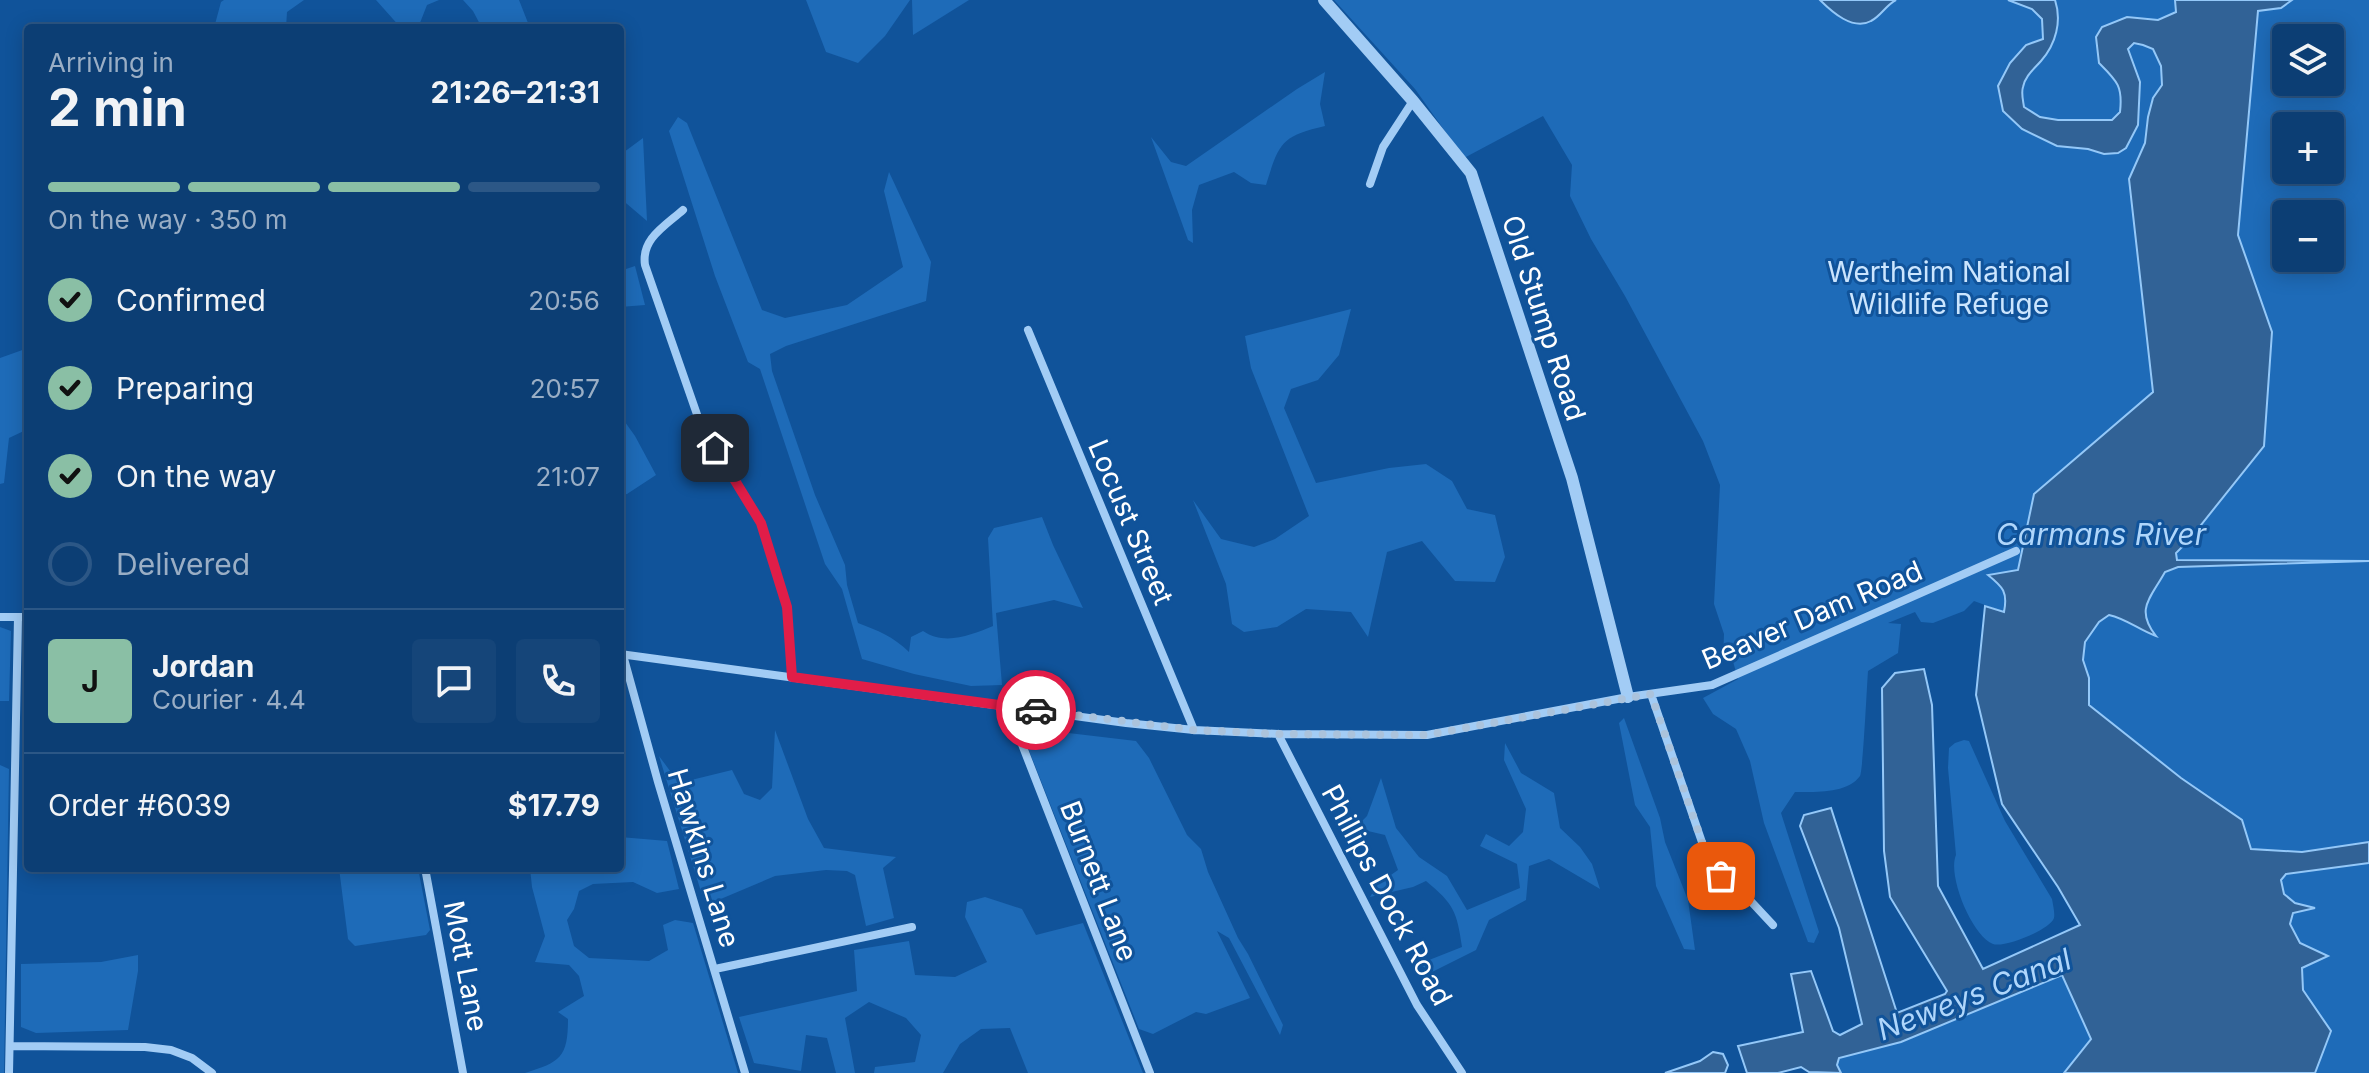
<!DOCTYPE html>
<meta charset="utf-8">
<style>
body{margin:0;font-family:Inter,sans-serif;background:#154579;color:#f1f3f6;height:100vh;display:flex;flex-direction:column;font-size:30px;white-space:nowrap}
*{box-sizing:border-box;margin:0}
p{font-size:26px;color:#9aaec5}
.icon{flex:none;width:44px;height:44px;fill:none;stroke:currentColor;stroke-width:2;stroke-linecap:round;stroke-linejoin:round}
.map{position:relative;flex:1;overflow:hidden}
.details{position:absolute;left:24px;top:24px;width:600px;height:848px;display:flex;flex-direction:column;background:#0c3e74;border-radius:8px;box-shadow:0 4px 20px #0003,0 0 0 2px #2c5786}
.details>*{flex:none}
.controls{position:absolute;left:2272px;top:24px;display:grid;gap:16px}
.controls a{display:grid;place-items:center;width:72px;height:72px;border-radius:8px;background:#0c3e74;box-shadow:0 4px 20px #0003,0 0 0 2px #2c5786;font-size:40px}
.pin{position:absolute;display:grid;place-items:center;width:68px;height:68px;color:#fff;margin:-34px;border-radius:16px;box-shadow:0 4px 12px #0006}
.courier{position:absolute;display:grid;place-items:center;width:80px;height:80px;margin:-40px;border:6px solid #e11d48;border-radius:50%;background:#fff;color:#222;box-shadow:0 2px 10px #0007}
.overview em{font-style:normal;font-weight:700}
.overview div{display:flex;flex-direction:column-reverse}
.overview{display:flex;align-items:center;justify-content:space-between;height:136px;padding:0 24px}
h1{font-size:52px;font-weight:700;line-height:60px}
.bar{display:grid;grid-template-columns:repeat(4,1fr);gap:12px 8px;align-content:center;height:96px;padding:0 24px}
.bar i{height:10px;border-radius:6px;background:#2c5786}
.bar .current{background:#8abfa5}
.bar p{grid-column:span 4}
.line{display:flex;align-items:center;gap:20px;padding:0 24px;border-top:2px solid #2c5786}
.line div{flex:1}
.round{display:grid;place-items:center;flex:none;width:84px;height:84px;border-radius:8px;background:#154579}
ol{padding:0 24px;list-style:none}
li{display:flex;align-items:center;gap:24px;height:88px}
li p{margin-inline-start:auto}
li .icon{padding:8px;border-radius:50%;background:#8abfa5;color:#111;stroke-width:4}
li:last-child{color:#9aaec5}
li i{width:44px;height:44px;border:4px solid #2c5786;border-radius:50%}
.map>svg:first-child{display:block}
</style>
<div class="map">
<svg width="2369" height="1073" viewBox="0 0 2369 1073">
<rect width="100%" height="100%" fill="#10539a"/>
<path fill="#1e6bb8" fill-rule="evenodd" d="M224,0H304L287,12L286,28H214L221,2Z
M376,0H439L427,5L418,28H401Z
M463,0H519L530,28H482L473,11Z
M806,0H910L885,36L858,63L826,52Z
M912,0H969L913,35Z
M1334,0H2369V1073H1841L1837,1065L1839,1058L1901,1042L2062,975L2091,1039L2066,1071L2105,1039L2025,599L1996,581C2006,589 2006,600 2004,612L1974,601L1964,611L1933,623L1921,622L1915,612L1888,623L1901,624L1898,653L1868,671C1867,684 1863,771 1860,776C1847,794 1814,792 1795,792L1781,813L1819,932L1814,943L1808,942L1764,823L1750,761L1736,729L1713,714L1703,698L1738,679L1732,658L1723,661L1724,634L1714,604L1720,485L1703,441L1625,296L1591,239L1570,196L1572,165L1543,116L1464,158L1415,89ZM2286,38H2330V82H2286ZM2286,126H2330V170H2286ZM2286,214H2330V258H2286Z
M1325,72L1320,104L1325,126C1281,136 1279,143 1266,185L1251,183L1234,172L1199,185L1192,210L1193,243L1188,240L1151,137L1171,162L1186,166L1297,89Z
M678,117L687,123L762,310L785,318L847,305L903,267L884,191L889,172L931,262L926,301L786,346L770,354L772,371L815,495L845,565L847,585L858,623C877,630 894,637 909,652L911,637L923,631C945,646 971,635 993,626L988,538L994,528L1042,517L1053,545L1083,608L1054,600L996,613L1002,685L971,686L914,674L862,659L842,589L825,564L760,369L748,362L715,276L669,131Z
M643,138L647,221L620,198V155Z
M635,266L645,305L620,307V271Z
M1351,309L1339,355L1318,380L1291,389L1284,408L1316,483L1389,468L1426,464L1452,481L1467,509L1495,515L1505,557L1495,582L1455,581L1422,541L1387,552L1368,637L1351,612L1306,609L1277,627L1244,632L1232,624L1226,584L1193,500L1221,539L1254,547L1275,539L1309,516L1251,368L1245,336Z
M28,348V429L9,438L4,483L0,484V358Z
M620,415L635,436L656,475L627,494L620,495Z
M0,627L11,631L9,701H0Z
M1015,715L1058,723L1060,732L1136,741L1149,758L1187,835L1201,849L1208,872L1238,938L1248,954L1283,1025L1280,1035L1229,938L1217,931L1250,998L1206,1014L1196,1012L1153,1034L1139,1029Z
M1624,718L1660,818L1665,842L1688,900L1695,950L1684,949L1656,886L1650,827L1635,805L1619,723Z
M775,730L808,819L824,848L896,857L883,868L894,918L866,926L855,875L847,871L826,870L775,876L716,901L703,898L659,756L679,783L732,770L744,794L760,800L772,788Z
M1964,740L1969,741L2005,821L2052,899C2053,905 2055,913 2054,918C2050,930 2004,948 1993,944C1972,936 1947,875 1956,855L1948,768L1949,748L1955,743Z
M1505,743L1521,773L1554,793L1560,828L1580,847L1592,864L1600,889L1549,859L1529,866L1526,900L1489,920L1476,950L1432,972L1419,964L1462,947C1457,912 1454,904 1426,881L1413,887L1370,897L1378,884L1398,870L1385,835L1355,828L1367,816L1381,778L1396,828L1419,857L1447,876L1467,910L1520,888L1517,864L1480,846L1486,834L1509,846L1523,832L1526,809L1504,760Z
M0,765L9,769L4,1073H0Z
M620,837L667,841L679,889L657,893L633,882L593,884L579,891L574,909L567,920L574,946L589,958L649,961L668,950L663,925L675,920L693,923L738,1073H525C560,1062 568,1058 568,1019L558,1012L584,996L579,976L569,965L535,962L545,936L532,887L530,868H620Z
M339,868H418L430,930L426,935L355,946L348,939Z
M985,897L1022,909L1036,935L1083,923L1143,1073H1028L1010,1028L981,1029L960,1044L943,1073H874L875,1067L915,1062L921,1035L906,1018L869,1002L845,1018L855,1073H836L827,1038L806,1035L801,1071L754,1063L739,1017L857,991L854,950L909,941L915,975L955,977L987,962L965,917L967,902Z
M138,955V971L128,1030L36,1033L21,1027V964L101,962Z"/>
<path fill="#316296" stroke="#94c8f8" stroke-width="2" d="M1820,0H1896C1886,5 1881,16 1871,21C1853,31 1832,12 1820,0Z
M2008,0H2055C2062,21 2056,44 2041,61C2034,69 2025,76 2023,87C2021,93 2023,100 2024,107L2040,117L2058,120H2112L2120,112C2123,86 2117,81 2099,63L2096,37L2102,27L2127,17L2158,20L2176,12L2175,0H2292L2281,8L2258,11L2238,235L2272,332L2264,446L2189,540L2176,553L2177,560L2369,561L2178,567L2165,572C2150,599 2135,609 2156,636C2139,630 2127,619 2109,615L2099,622L2085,642L2083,660L2089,678V705L2181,778L2242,820L2251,849L2302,852L2369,842V863L2286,874L2281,880L2284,894L2295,903L2315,908L2293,913L2290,924L2300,943L2328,956L2302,968L2303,990L2331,1031L2315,1073H2064L2091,1039L2062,975L1901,1042L1839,1058L1837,1065L1841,1073L1809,1072L1801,1067L1778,1073H1747L1738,1046L1803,1032L1791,974L1811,971L1833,1031L1840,1035L1862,1024L1839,928L1800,826L1804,815L1831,808L1897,1013L1945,994L1947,991L1890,897L1884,851L1882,688L1895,673L1924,669L1932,705L1938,886L1983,969L2080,925L2058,887L2002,804L1976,695L1985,606L2004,612C2008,592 2003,587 1988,575L2018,570L2034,494L2153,392L2129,179L2145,143L2148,117L2153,98L2162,85L2161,66L2153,49L2143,45L2134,43L2128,49L2140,82L2138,125L2126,148L2118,153L2104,154L2088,149L2057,146L2022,129L2003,111L1998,86L2010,63L2026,45L2043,39L2042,19L2032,9Z
M1713,1052L1723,1054L1728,1065L1725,1073H1665L1700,1061Z"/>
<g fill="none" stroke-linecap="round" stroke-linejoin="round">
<path stroke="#a2ccf5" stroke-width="8" d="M1370,184L1383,147L1413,101
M683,210C665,226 641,239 645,265L700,423L761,523L787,607L792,677
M1028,330L1194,730
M0,617H28
M620,654L1126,723L1194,730L1278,734L1427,735L1628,697L1712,685L2016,551
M623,655L658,782L745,1073
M1651,694L1704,848L1721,876L1745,895L1773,925
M1007,706L1150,1073
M1278,734L1417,1005L1462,1073
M425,868L463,1073
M715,969L912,927
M10,1046L145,1047L171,1050L192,1058L212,1073
M9,1073L18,617"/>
<path stroke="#a2ccf5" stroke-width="12" d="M1324,0L1413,101L1471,173L1572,478L1628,697"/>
</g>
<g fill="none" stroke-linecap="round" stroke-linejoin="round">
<path stroke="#abc3dc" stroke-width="8" stroke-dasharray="0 14.4" d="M1036,710L1194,730L1278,734L1427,735L1651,694L1704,848L1721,876"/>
<path stroke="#e11d48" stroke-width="10" d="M715,448L761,523L787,607L792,677L1036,710"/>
</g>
<g text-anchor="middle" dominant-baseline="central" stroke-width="6" stroke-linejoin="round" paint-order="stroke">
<g font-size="28" fill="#cbe5fe" stroke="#10539a">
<text x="1949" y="272">Wertheim National<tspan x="1949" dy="32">Wildlife Refuge</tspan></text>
</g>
<g font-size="28" fill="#fff" stroke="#10539a">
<text transform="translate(1544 318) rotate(72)">Old Stump Road</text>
<text transform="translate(1131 522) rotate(67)">Locust Street</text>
<text transform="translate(1812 615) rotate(-23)">Beaver Dam Road</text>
<text transform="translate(704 858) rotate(73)">Hawkins Lane</text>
<text transform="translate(1099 881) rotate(69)">Burnett Lane</text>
<text transform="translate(1387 895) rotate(62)">Phillips Dock Road</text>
<text transform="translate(466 966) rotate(79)">Mott Lane</text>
</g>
<g font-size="30" font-style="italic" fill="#afd6fb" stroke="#10539a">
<text x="2101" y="534">Carmans River</text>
<text transform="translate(1974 994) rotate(-21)">Neweys Canal</text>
</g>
</g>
</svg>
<div class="controls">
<a><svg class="icon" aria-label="layers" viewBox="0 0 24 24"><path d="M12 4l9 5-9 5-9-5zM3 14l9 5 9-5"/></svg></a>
<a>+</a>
<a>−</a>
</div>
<div class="pin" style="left:1721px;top:876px;background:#ea580c"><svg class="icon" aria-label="bag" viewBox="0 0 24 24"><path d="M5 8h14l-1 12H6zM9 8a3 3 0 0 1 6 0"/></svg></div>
<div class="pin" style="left:715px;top:448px;background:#1f2937"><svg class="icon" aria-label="home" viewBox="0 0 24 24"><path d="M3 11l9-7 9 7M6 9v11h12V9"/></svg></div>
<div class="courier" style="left:1036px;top:710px"><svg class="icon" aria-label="car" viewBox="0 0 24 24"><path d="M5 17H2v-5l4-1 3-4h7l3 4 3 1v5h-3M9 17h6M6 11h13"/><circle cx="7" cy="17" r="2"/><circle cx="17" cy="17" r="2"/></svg></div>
<section class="details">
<div class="overview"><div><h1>2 min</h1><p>Arriving in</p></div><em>21:26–21:31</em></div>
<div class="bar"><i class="current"></i><i class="current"></i><i class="current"></i><i></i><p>On the way · 350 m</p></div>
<ol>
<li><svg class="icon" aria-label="check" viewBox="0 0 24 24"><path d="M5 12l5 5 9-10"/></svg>Confirmed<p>20:56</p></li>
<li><svg class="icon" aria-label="check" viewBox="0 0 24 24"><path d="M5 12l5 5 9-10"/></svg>Preparing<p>20:57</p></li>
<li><svg class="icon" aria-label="check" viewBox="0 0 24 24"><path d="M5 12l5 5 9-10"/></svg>On the way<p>21:07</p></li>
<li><i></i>Delivered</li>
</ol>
<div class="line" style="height:144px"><b class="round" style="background:#8abfa5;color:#111">J</b><div><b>Jordan</b><p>Courier · 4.4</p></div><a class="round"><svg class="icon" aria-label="chat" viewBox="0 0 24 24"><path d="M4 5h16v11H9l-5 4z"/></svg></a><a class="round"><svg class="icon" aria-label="phone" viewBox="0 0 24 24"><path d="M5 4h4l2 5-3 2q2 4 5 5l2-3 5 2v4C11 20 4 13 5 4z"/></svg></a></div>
<div class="line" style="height:104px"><div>Order #6039</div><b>$17.79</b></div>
</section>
</div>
